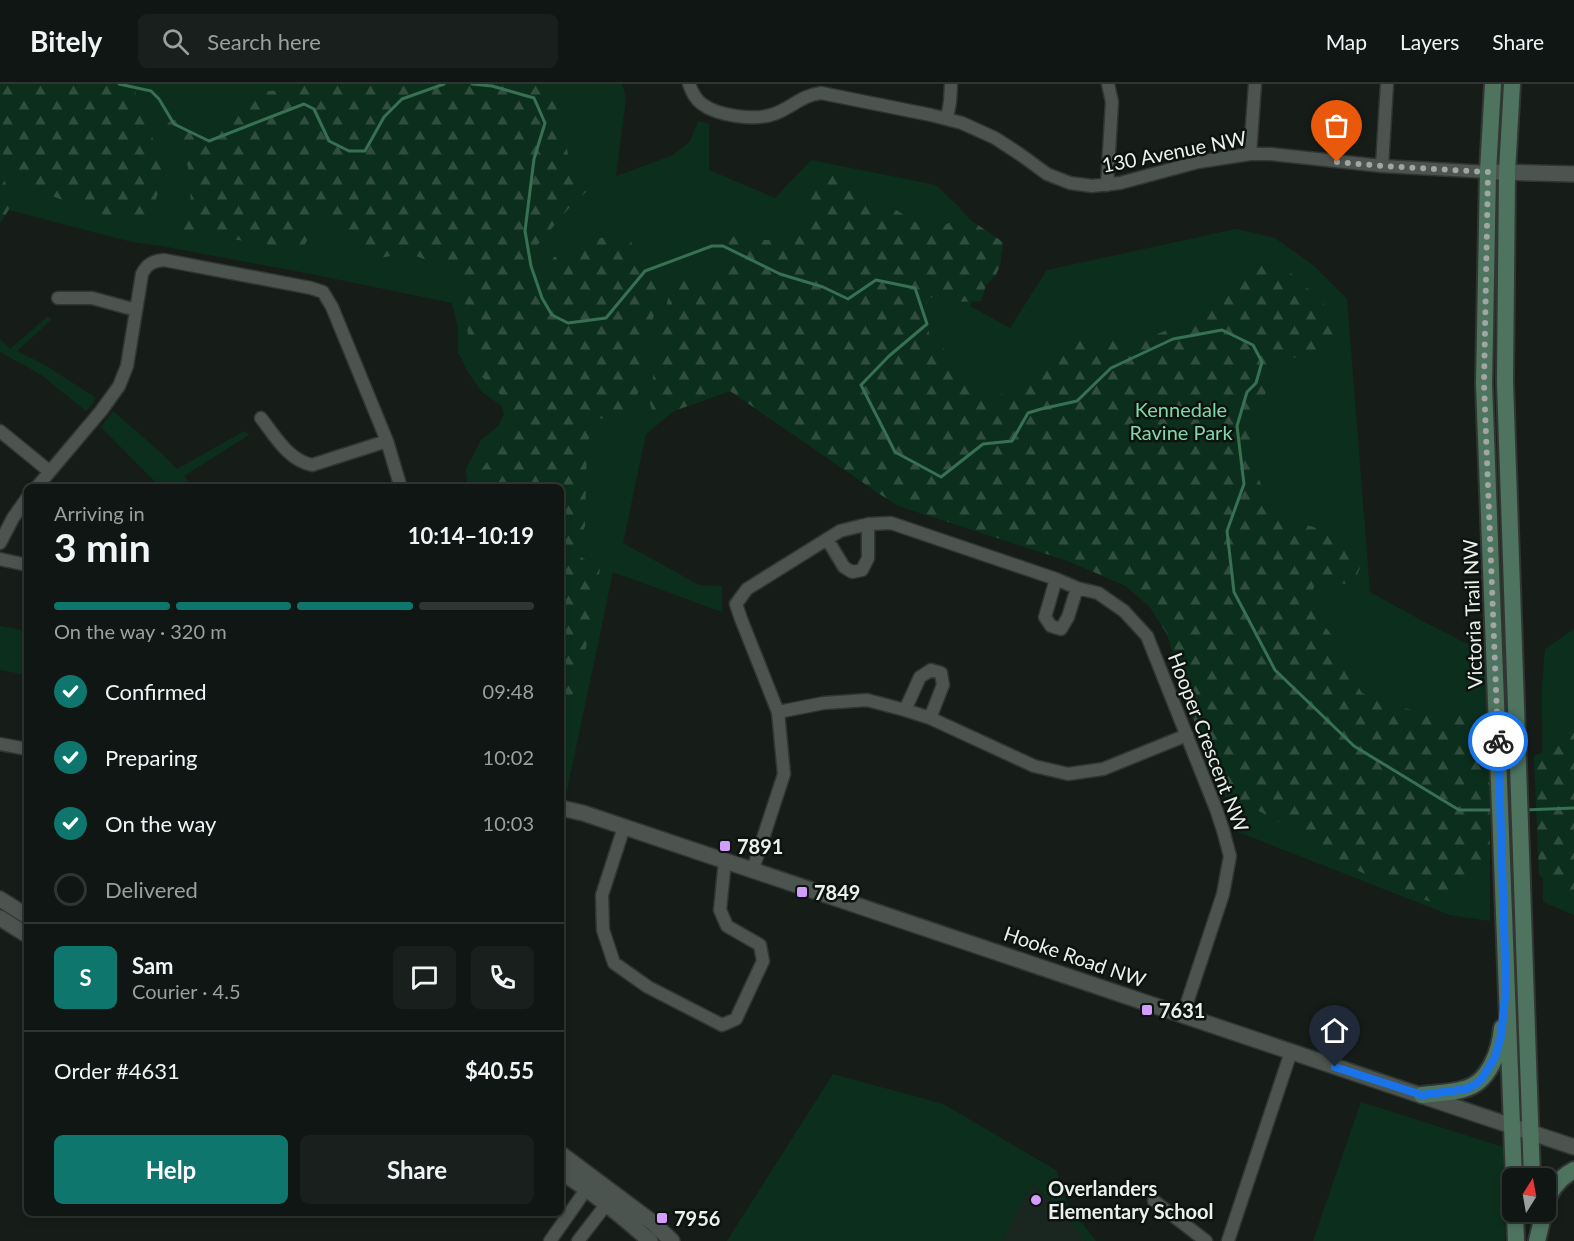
<!DOCTYPE html>
<meta charset="utf-8">
<style>
body{margin:0;font-family:Lato,sans-serif;background:#191f1c;color:#f1f3f6;height:100vh;display:flex;flex-direction:column;font-size:22px;white-space:nowrap}
*{box-sizing:border-box;margin:0}
p{font-size:20px;color:#9c9fa0}
.icon{flex:none;width:33px;height:33px;fill:none;stroke:currentColor;stroke-width:2;stroke-linecap:round;stroke-linejoin:round}
.map{position:relative;flex:1;overflow:hidden}
.sheet{position:absolute;left:24px;top:400px;width:540px;height:732px;display:flex;flex-direction:column;background:#101613;border-radius:9px;box-shadow:0 3px 9px #0003,0 0 0 2px #303533}
.sheet>*{flex:none}
.needle{width:39px;rotate:11deg}
.fabs{position:absolute;left:1502px;top:1084px;display:grid;gap:12px}
.fabs a{display:grid;place-items:center;width:54px;height:54px;border-radius:9px;background:#101613;box-shadow:0 3px 9px #0003,0 0 0 2px #303533;font-size:30px}
.pin{position:absolute;display:grid;place-items:center;width:51px;height:51px;color:#fff;margin:-62px -26px;border-radius:50% 50% 50% 0;rotate:-45deg;box-shadow:0 0 6px #0007}
.pin .icon{rotate:45deg}
.courier{position:absolute;display:grid;place-items:center;width:60px;height:60px;margin:-30px;border:4px solid #1a73e8;border-radius:50%;background:#fff;color:#222;box-shadow:0 2px 8px #0007}
.headline em{font-style:normal;font-weight:700}
.headline div{display:flex;flex-direction:column-reverse}
.headline{display:flex;align-items:center;justify-content:space-between;height:102px;padding:0 30px}
h1{font-size:39px;font-weight:700;line-height:45px}
.bar{display:grid;grid-template-columns:repeat(4,1fr);gap:9px 6px;align-content:center;height:72px;padding:0 30px}
.bar i{height:8px;border-radius:4px;background:#303533}
.bar .current{background:#0f766e}
.bar p{grid-column:span 4}
.line{display:flex;align-items:center;gap:15px;padding:0 30px;border-top:2px solid #303533}
.line div{flex:1}
.round{display:grid;place-items:center;flex:none;width:63px;height:63px;border-radius:9px;background:#191f1c}
ol{padding:0 30px;list-style:none}
li{display:flex;align-items:center;gap:18px;height:66px}
li p{margin-inline-start:auto}
li .icon{padding:6px;border-radius:50%;background:#0f766e;color:#fff;stroke-width:4}
li:last-child{color:#9c9fa0}
li i{width:33px;height:33px;border:3px solid #303533;border-radius:50%}
.primary-button{display:flex;gap:12px;margin-top:auto;padding:12px 30px}
.primary-button a{flex:1;height:69px;border-radius:9px;background:#0f766e;color:#fff;font-size:24px;font-weight:700;line-height:69px;text-align:center}
.primary-button a+a{background:#191f1c;color:#f1f3f6}
header{display:flex;align-items:center;gap:36px;box-sizing:border-box;height:84px;padding:0 30px;background:#101613;border-bottom:2px solid #303533}
header strong{font-size:28px}
nav{display:flex;gap:33px;margin-inline-start:auto;font-size:21px}
.search{width:420px;height:54px;background:#191f1c;display:flex;align-items:center;gap:15px;box-sizing:border-box;padding:0 21px;border-radius:9px;color:#9c9fa0;font-size:22px}
.map>svg:first-child{display:block}
</style>
<header>
<strong>Bitely</strong>
<div class="search"><svg class="icon" aria-label="search" viewBox="0 0 24 24"><circle cx="10" cy="10" r="6"/><path d="M15 15l6 6"/></svg>Search here</div>
<nav><a>Map</a><a>Layers</a><a>Share</a></nav>
</header>
<div class="map">
<svg width="1574" height="1157" viewBox="0 0 1574 1157">
<defs>
<pattern id="forest-firs" width="22" height="20" patternUnits="userSpaceOnUse" patternTransform="scale(1.5)"><rect width="22" height="20" fill="#0c2f1d"/><path d="M5 1l3.5 6h-7zM16 11l3.5 6h-7z" fill="#304d3e"/></pattern>
</defs>
<rect width="100%" height="100%" fill="#161d19"/>
<path fill="#1a2720" d="M1032,1100L1066,1132L1086,1157H1002Z"/>
<path fill="#0c2f1d" d="M0,0H622L626,14L616,92L671,72L690,58L698,37L709,40V86L775,114L811,76L936,101L958,122L990,159L970,222L1010,244L1047,186L1236,145L1275,154L1313,181L1347,215L1370,508L1430,541L1487,570L1489,633L1490,837L1450,831L1238,748L1229,720L1169,553L1150,523L1126,502L1068,477L899,422L881,411L730,307L674,327L646,350L623,459L699,501L722,502V528L613,488L566,711L561,710V404L467,403L466,385L481,356L498,342L504,330L502,322L482,308L468,288L458,268V244L452,219L311,190L162,162L132,158L9,126L0,139Z
M47,233L52,235L17,267L45,281L96,314L86,327L40,290L0,268V255L10,265Z
M113,327L160,368L177,385L244,347L249,351L184,392L193,403H160L101,343Z
M0,542L27,547V591L0,586Z
M1574,545V831L1543,818L1542,602L1545,565Z
M833,990L943,1020L1056,1086L1068,1121L1096,1157H1086L1066,1132L1032,1100L1002,1157H727Z
M1361,1018L1503,1063L1505,1157H1313Z"/>
<path fill="url(#forest-firs)" d="M0,0H135L136,16L142,32L165,80L151,135L147,141L122,137L43,109L0,74Z
M302,0H556L558,61L567,65L571,88L590,92L592,102L569,124L535,164L529,186L532,197L541,194L554,173L566,169L583,158L614,151L631,158L640,175L647,197L659,194L662,199L647,258L635,325C622,333 610,334 596,335L587,360L585,442L576,470L600,485L582,587L573,610L561,617V404H472L470,402L505,352L515,332L505,315L480,291L470,270L464,214L455,196L434,179L408,169L374,175L335,146L329,137L331,121H327L304,162H277L211,152L181,151L174,148L178,139L190,133C191,120 191,92 187,80C183,70 172,61 165,54L167,39L181,33L193,42L218,49L237,14L255,8L283,6Z
M841,86L856,92L857,115L890,122L915,138L936,146L963,131L1003,158L1000,181L996,191L986,201L981,217L956,218L929,213L926,223L929,250L956,277L972,306L987,317L1040,292L1053,270L1075,251L1140,257L1177,242L1197,227L1228,194L1261,181L1292,190L1323,219L1341,250L1324,270L1311,275L1290,273L1274,286L1265,311L1253,338L1252,377L1272,429L1322,446L1346,458L1360,484L1352,501L1317,495L1308,520L1333,553L1345,581L1362,609L1389,620L1427,630L1454,627L1489,633L1490,774L1459,809L1442,823L1356,786L1288,743L1246,720H1229L1197,647L1167,550L1150,523L1126,502L1068,477L899,422L881,411L730,307L674,327L653,330L650,319L658,252L670,208L677,198L721,190L730,173L727,151L751,156H781L803,149L805,133L801,109L807,97L822,87Z
M0,90C7,98 12,115 9,125C7,130 3,134 0,139Z
M1574,644V817L1557,808L1539,791L1534,672L1558,662L1567,647Z"/>
<g fill="none" stroke-linecap="round" stroke-linejoin="round">
<path stroke="#387052" stroke-width="3" d="M119,0L151,7L159,15L174,40L209,57L304,20L314,25L329,57L349,67H365L384,33L402,15L444,0
M472,0L492,2L534,14L545,39L534,75L525,147L531,182L542,214L552,231L568,239L606,234L645,187L712,162H723L780,190L823,203L848,215L876,196L915,204L927,240L889,272L861,301L895,368L941,393L983,360L1012,357L1028,329L1041,325L1077,317L1111,284L1173,255L1222,246L1253,261L1262,278L1256,299L1247,308L1237,342L1244,400L1227,447L1234,508L1275,586L1354,662L1459,726H1493
M1524,726L1574,724"/>
<defs>
<path id="minor" d="M689,0C692,8 695,15 702,20C718,32 755,37 774,30C791,24 802,11 821,9L931,31L962,39L995,54L1021,71L1047,90L1070,99L1092,102L1120,99L1198,78L1250,70H1270L1382,82L1488,88
M947,34L950,18L951,0
M1250,70L1255,0
M1382,82L1387,0
M1107,101L1112,18L1108,0
M58,214H92L136,226
M261,334C275,352 288,376 312,381L387,357
M0,347L49,387
M36,404L101,327L119,302L127,282L142,190C147,180 153,177 164,176L311,204L323,208L332,223L387,357L401,404
M827,455L844,483L852,488L862,486L868,474V440
M0,459L13,434L27,414
M0,475L27,481
M1056,495L1045,533L1051,542L1061,545L1068,533L1077,504
M905,626L920,593L931,586L941,589L943,601L930,634
M778,628L824,619L867,616L905,626L930,634L1034,682L1068,690L1103,685L1187,651
M0,660L27,665
M624,743L602,811L603,846L614,879L648,903L722,941L736,935L763,877L760,861L727,842L720,826L725,776
M753,785L784,690L778,628L741,535L736,520L747,505L840,447L868,440L891,439L1056,495L1077,504L1098,509L1124,527L1147,552L1216,725L1223,746L1230,772L1223,810L1183,931
M1154,1117L1206,1157
M550,1157L590,1100
M578,1157L612,1113
M1228,1157L1291,968"/>
<path id="tertiary" d="M1496,88L1574,90
M561,724L583,729L1574,1063
M0,815L27,832
M0,834L27,851
M561,1070L652,1138L672,1157
M561,1088C593,1108 622,1132 650,1157"/>
<path id="secondary" d="M1493,0L1488,88L1484,300L1514,1095
M1512,0L1507,88L1505,298L1532,1095
M1422,1011C1436,1009 1451,1009 1464,1005C1489,999 1500,967 1502,944
M1545,1122C1550,1105 1559,1094 1574,1086
M1515,1128L1516,1157
M1537,1157L1544,1128"/>
</defs>
<use href="#minor" stroke="#313633" stroke-width="15"/>
<use href="#tertiary" stroke="#313633" stroke-width="18"/>
<use href="#secondary" stroke="#313633" stroke-width="20"/>
<use href="#minor" stroke="#4c544f" stroke-width="12"/>
<use href="#tertiary" stroke="#4c544f" stroke-width="15"/>
<use href="#secondary" stroke="#4e7460" stroke-width="16"/>
</g>
<g fill="none" stroke-linecap="round" stroke-linejoin="round">
<path stroke="#a0a6a3" stroke-width="6" stroke-dasharray="0 10.8" d="M1337,78L1382,82L1488,88L1484,300L1498,657"/>
<path stroke="#1a73e8" stroke-width="8" d="M1335,983L1422,1011L1466,1005L1474,1001L1481,996L1495,973L1501,952L1506,904L1498,657"/>
</g>
<g fill="#d29dfd" stroke="#0d1410" stroke-width="2">
<rect x="719" y="756" width="12" height="12" rx="3"/>
<rect x="796" y="802" width="12" height="12" rx="3"/>
<rect x="1141" y="920" width="12" height="12" rx="3"/>
<circle cx="1036" cy="1116" r="6"/>
<rect x="656" y="1128" width="12" height="12" rx="3"/>
</g>
<g text-anchor="middle" dominant-baseline="central" stroke-width="5" stroke-linejoin="round" paint-order="stroke">
<g font-size="20" fill="#ebf0ed" stroke="#0d1410">
<text transform="translate(1174 67) rotate(-11)">130 Avenue NW</text>
<text transform="translate(1472 530) rotate(-92)">Victoria Trail NW</text>
<text transform="translate(1209 658) rotate(69)">Hooper Crescent NW</text>
<text transform="translate(1075 872) rotate(19)">Hooke Road NW</text>
</g>
<g font-size="20" fill="#82d7a8" stroke="#0d1410">
<text x="1181" y="325">Kennedale<tspan x="1181" dy="23">Ravine Park</tspan></text>
</g>
<g font-size="20" font-weight="bold" fill="#ebf0ed" stroke="#0d1410" text-anchor="start">
<text x="737" y="762">7891</text>
<text x="814" y="808">7849</text>
<text x="1159" y="926">7631</text>
<text x="1048" y="1104">Overlanders<tspan x="1048" dy="23">Elementary School</tspan></text>
<text x="674" y="1134">7956</text>
</g>
</g>
</svg>
<div class="fabs">
<a><svg class="needle" viewBox="-14 -14 28 28"><path d="M0-13l5 13h-10z" fill="#e53935"/><path d="M0 13l5-13h-10z" fill="#9c9fa0"/></svg></a>
</div>
<div class="pin" style="left:1337px;top:78px;background:#ea580c"><svg class="icon" aria-label="bag" viewBox="0 0 24 24"><path d="M5 8h14l-1 12H6zM9 8a3 3 0 0 1 6 0"/></svg></div>
<div class="pin" style="left:1335px;top:983px;background:#1f2937"><svg class="icon" aria-label="home" viewBox="0 0 24 24"><path d="M3 11l9-7 9 7M6 9v11h12V9"/></svg></div>
<div class="courier" style="left:1498px;top:657px"><svg class="icon" aria-label="bike" viewBox="0 0 24 24"><circle cx="6" cy="16" r="4"/><circle cx="18" cy="16" r="4"/><path d="M6 16l4-8h5l3 8M10 8l3 8H6M13 5h3"/></svg></div>
<section class="sheet">
<div class="headline"><div><h1>3 min</h1><p>Arriving in</p></div><em>10:14–10:19</em></div>
<div class="bar"><i class="current"></i><i class="current"></i><i class="current"></i><i></i><p>On the way · 320 m</p></div>
<ol>
<li><svg class="icon" aria-label="check" viewBox="0 0 24 24"><path d="M5 12l5 5 9-10"/></svg>Confirmed<p>09:48</p></li>
<li><svg class="icon" aria-label="check" viewBox="0 0 24 24"><path d="M5 12l5 5 9-10"/></svg>Preparing<p>10:02</p></li>
<li><svg class="icon" aria-label="check" viewBox="0 0 24 24"><path d="M5 12l5 5 9-10"/></svg>On the way<p>10:03</p></li>
<li><i></i>Delivered</li>
</ol>
<div class="line" style="height:108px"><b class="round" style="background:#0f766e;color:#fff">S</b><div><b>Sam</b><p>Courier · 4.5</p></div><a class="round"><svg class="icon" aria-label="chat" viewBox="0 0 24 24"><path d="M4 5h16v11H9l-5 4z"/></svg></a><a class="round"><svg class="icon" aria-label="phone" viewBox="0 0 24 24"><path d="M5 4h4l2 5-3 2q2 4 5 5l2-3 5 2v4C11 20 4 13 5 4z"/></svg></a></div>
<div class="line" style="height:78px"><div>Order #4631</div><b>$40.55</b></div>
<div class="primary-button"><a>Help</a><a>Share</a></div>
</section>
</div>
